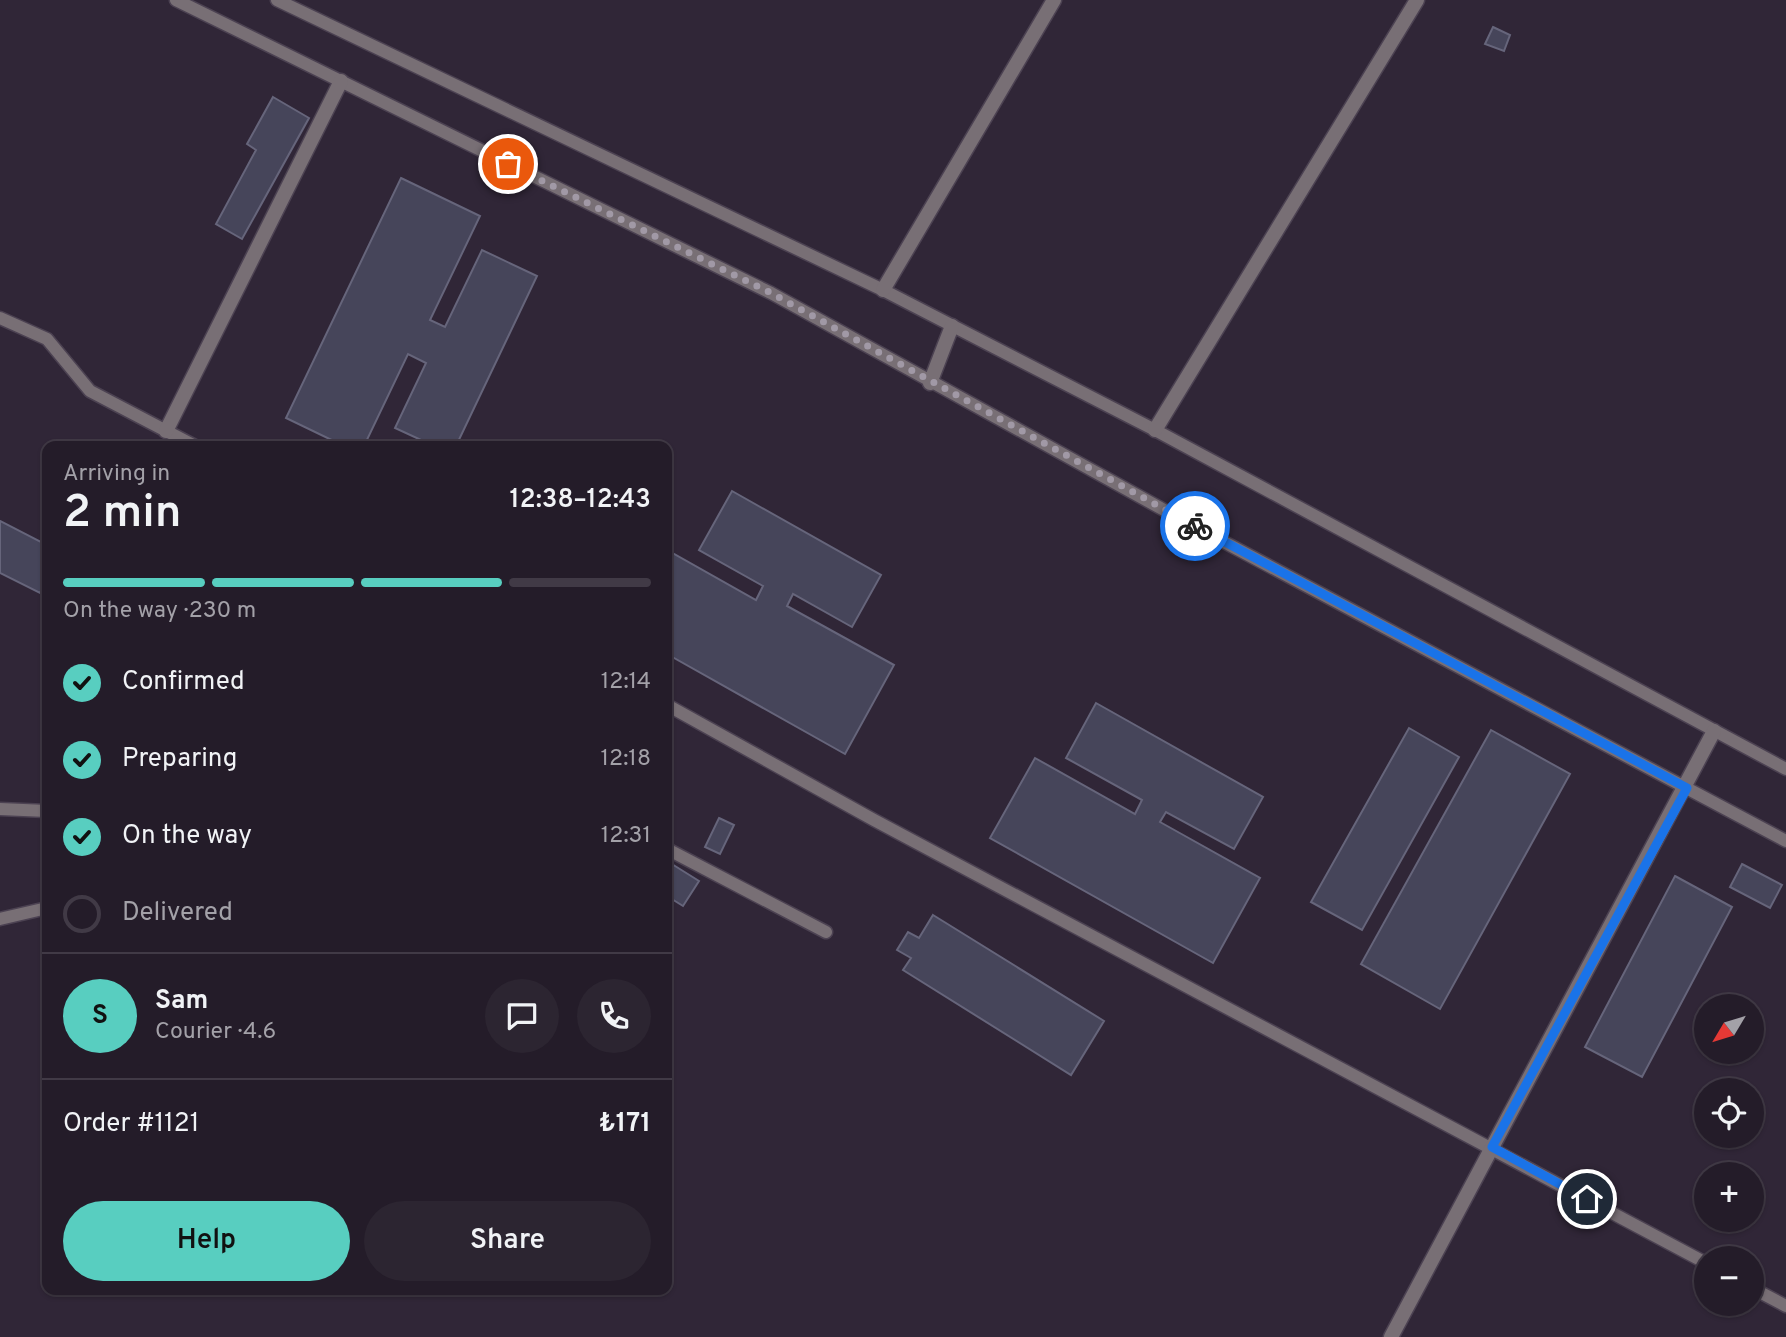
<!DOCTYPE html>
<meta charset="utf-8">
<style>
body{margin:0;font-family:Overpass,sans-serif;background:#2c2531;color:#f1f3f6;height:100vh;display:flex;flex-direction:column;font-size:26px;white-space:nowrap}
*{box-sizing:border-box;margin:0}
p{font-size:23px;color:#a3a1a8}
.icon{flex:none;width:38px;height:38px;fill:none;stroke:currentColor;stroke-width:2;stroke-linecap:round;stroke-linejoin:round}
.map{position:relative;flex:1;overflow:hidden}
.panel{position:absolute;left:42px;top:441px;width:630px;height:854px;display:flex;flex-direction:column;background:#241c29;border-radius:14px;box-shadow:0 2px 5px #0004,0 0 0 2px #413a46}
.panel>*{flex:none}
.needle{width:46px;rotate:232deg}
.tools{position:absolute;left:1694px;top:994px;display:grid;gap:14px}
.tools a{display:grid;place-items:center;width:70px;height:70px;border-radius:50%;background:#241c29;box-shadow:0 2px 5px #0004,0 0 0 2px #413a46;font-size:35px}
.pin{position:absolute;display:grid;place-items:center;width:60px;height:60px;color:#fff;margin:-30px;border:4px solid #fff;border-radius:50%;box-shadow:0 2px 7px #0007}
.courier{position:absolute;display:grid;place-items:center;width:70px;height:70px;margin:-35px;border:5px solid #1a73e8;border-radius:50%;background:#fff;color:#222;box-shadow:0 2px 9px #0007}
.overview em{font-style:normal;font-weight:600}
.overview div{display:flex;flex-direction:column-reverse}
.overview{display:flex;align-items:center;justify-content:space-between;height:119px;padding:0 21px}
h1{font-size:46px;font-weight:600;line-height:52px}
.bar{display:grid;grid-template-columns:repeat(4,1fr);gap:10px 7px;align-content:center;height:84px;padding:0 21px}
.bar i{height:9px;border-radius:5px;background:#413a46}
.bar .on{background:#58cec0}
.bar p{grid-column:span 4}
.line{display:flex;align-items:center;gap:18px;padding:0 21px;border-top:2px solid #413a46}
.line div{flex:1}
.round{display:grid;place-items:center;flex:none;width:74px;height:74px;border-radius:37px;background:#2c2531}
ol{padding:0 21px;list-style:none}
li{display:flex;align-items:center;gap:21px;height:77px}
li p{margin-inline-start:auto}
li .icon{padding:7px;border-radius:50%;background:#58cec0;color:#111;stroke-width:4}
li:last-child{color:#a3a1a8}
li i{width:38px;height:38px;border:4px solid #413a46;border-radius:50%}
.action{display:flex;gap:14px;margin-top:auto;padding:14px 21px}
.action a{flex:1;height:80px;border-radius:42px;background:#58cec0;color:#111;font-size:28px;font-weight:600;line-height:80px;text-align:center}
.action a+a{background:#2c2531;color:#f1f3f6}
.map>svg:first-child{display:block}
</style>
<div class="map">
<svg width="1786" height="1337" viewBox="0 0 1786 1337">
<rect width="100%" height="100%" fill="#302637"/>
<path fill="#46455a" stroke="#66657b" stroke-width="2" d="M1493,27L1510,35L1504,51L1485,44Z
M273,97L309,118L242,239L216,224L256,150L247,144Z
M401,178L480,216L430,320L445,327L482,250L537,276L456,446H434L395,428L426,363L408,354L364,446H344L286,418Z
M732,491L881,575L852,627L793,594L787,606L894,665L845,754L667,654V550L756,600L763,586L699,550Z
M0,521L47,545V578L40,593L0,573Z
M1096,703L1263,797L1234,849L1166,812L1160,822L1260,878L1213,963L990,838L1035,758L1135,814L1142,800L1066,758Z
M1409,728L1459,757L1362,930L1311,902Z
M1491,730L1570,774L1440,1009L1361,964Z
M719,818L734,825L720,854L705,847Z
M667,861L699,881L683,906L667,896Z
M1742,864L1782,885L1770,908L1730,887Z
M1675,876L1732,907L1642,1077L1585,1047Z
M933,915L1104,1021L1071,1075L903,970L911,958L897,950L908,932L919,938Z"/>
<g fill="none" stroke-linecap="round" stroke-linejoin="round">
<defs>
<path id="lane" d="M176,0L771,293L1175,516L1786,841
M277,0L883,290L1155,430L1786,769
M0,318L47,339L90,391L195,446
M667,705L874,820L1706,1263
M0,809L47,811
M667,849L826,932
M0,919L47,908
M1752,1288L1786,1306"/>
<path id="street" d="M883,290L1054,0
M930,383L952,326
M1155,430L1417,0
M166,431L341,81
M1391,1337L1714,731"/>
</defs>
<use href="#lane" stroke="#4c4252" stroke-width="15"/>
<use href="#street" stroke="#4c4252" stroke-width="17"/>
<use href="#lane" stroke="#786f75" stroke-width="12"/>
<use href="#street" stroke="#786f75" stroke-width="14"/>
</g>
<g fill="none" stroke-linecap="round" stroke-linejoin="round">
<path stroke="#a199a6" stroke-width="7" stroke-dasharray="0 12.6" d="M508,164L771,293L1195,526"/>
<path stroke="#1a73e8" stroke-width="9" d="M1195,526L1687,788L1492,1147L1587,1199"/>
</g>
</svg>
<div class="tools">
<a><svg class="needle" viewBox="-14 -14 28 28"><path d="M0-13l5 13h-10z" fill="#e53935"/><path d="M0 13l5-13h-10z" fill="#a3a1a8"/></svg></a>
<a><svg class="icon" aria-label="locate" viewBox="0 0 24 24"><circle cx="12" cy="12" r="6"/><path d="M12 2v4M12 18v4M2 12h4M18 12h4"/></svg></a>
<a>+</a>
<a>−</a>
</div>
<div class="pin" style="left:508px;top:164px;background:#ea580c"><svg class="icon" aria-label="bag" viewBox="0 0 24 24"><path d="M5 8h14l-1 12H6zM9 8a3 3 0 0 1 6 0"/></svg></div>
<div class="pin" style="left:1587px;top:1199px;background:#1f2937"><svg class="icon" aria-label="home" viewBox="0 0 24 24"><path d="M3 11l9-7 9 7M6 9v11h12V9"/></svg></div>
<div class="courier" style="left:1195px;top:526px"><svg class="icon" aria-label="bike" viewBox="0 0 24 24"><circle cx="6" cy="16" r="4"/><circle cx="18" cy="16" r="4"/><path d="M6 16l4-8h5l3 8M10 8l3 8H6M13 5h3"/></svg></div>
<section class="panel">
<div class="overview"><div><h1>2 min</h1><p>Arriving in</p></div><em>12:38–12:43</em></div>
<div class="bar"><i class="on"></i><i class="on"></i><i class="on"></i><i></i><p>On the way · 230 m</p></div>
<ol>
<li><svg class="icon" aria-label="check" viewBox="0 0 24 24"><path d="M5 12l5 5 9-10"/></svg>Confirmed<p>12:14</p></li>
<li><svg class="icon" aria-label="check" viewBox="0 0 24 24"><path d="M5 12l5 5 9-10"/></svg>Preparing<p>12:18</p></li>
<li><svg class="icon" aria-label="check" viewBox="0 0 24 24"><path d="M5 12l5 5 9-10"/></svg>On the way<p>12:31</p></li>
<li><i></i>Delivered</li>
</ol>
<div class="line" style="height:126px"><b class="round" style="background:#58cec0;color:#111">S</b><div><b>Sam</b><p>Courier · 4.6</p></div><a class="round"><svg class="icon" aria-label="chat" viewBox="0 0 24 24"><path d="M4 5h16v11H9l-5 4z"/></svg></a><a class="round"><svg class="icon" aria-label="phone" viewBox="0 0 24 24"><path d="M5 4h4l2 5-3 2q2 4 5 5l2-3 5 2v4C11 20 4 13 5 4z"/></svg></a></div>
<div class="line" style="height:91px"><div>Order #1121</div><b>₺171</b></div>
<div class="action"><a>Help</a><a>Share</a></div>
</section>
</div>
